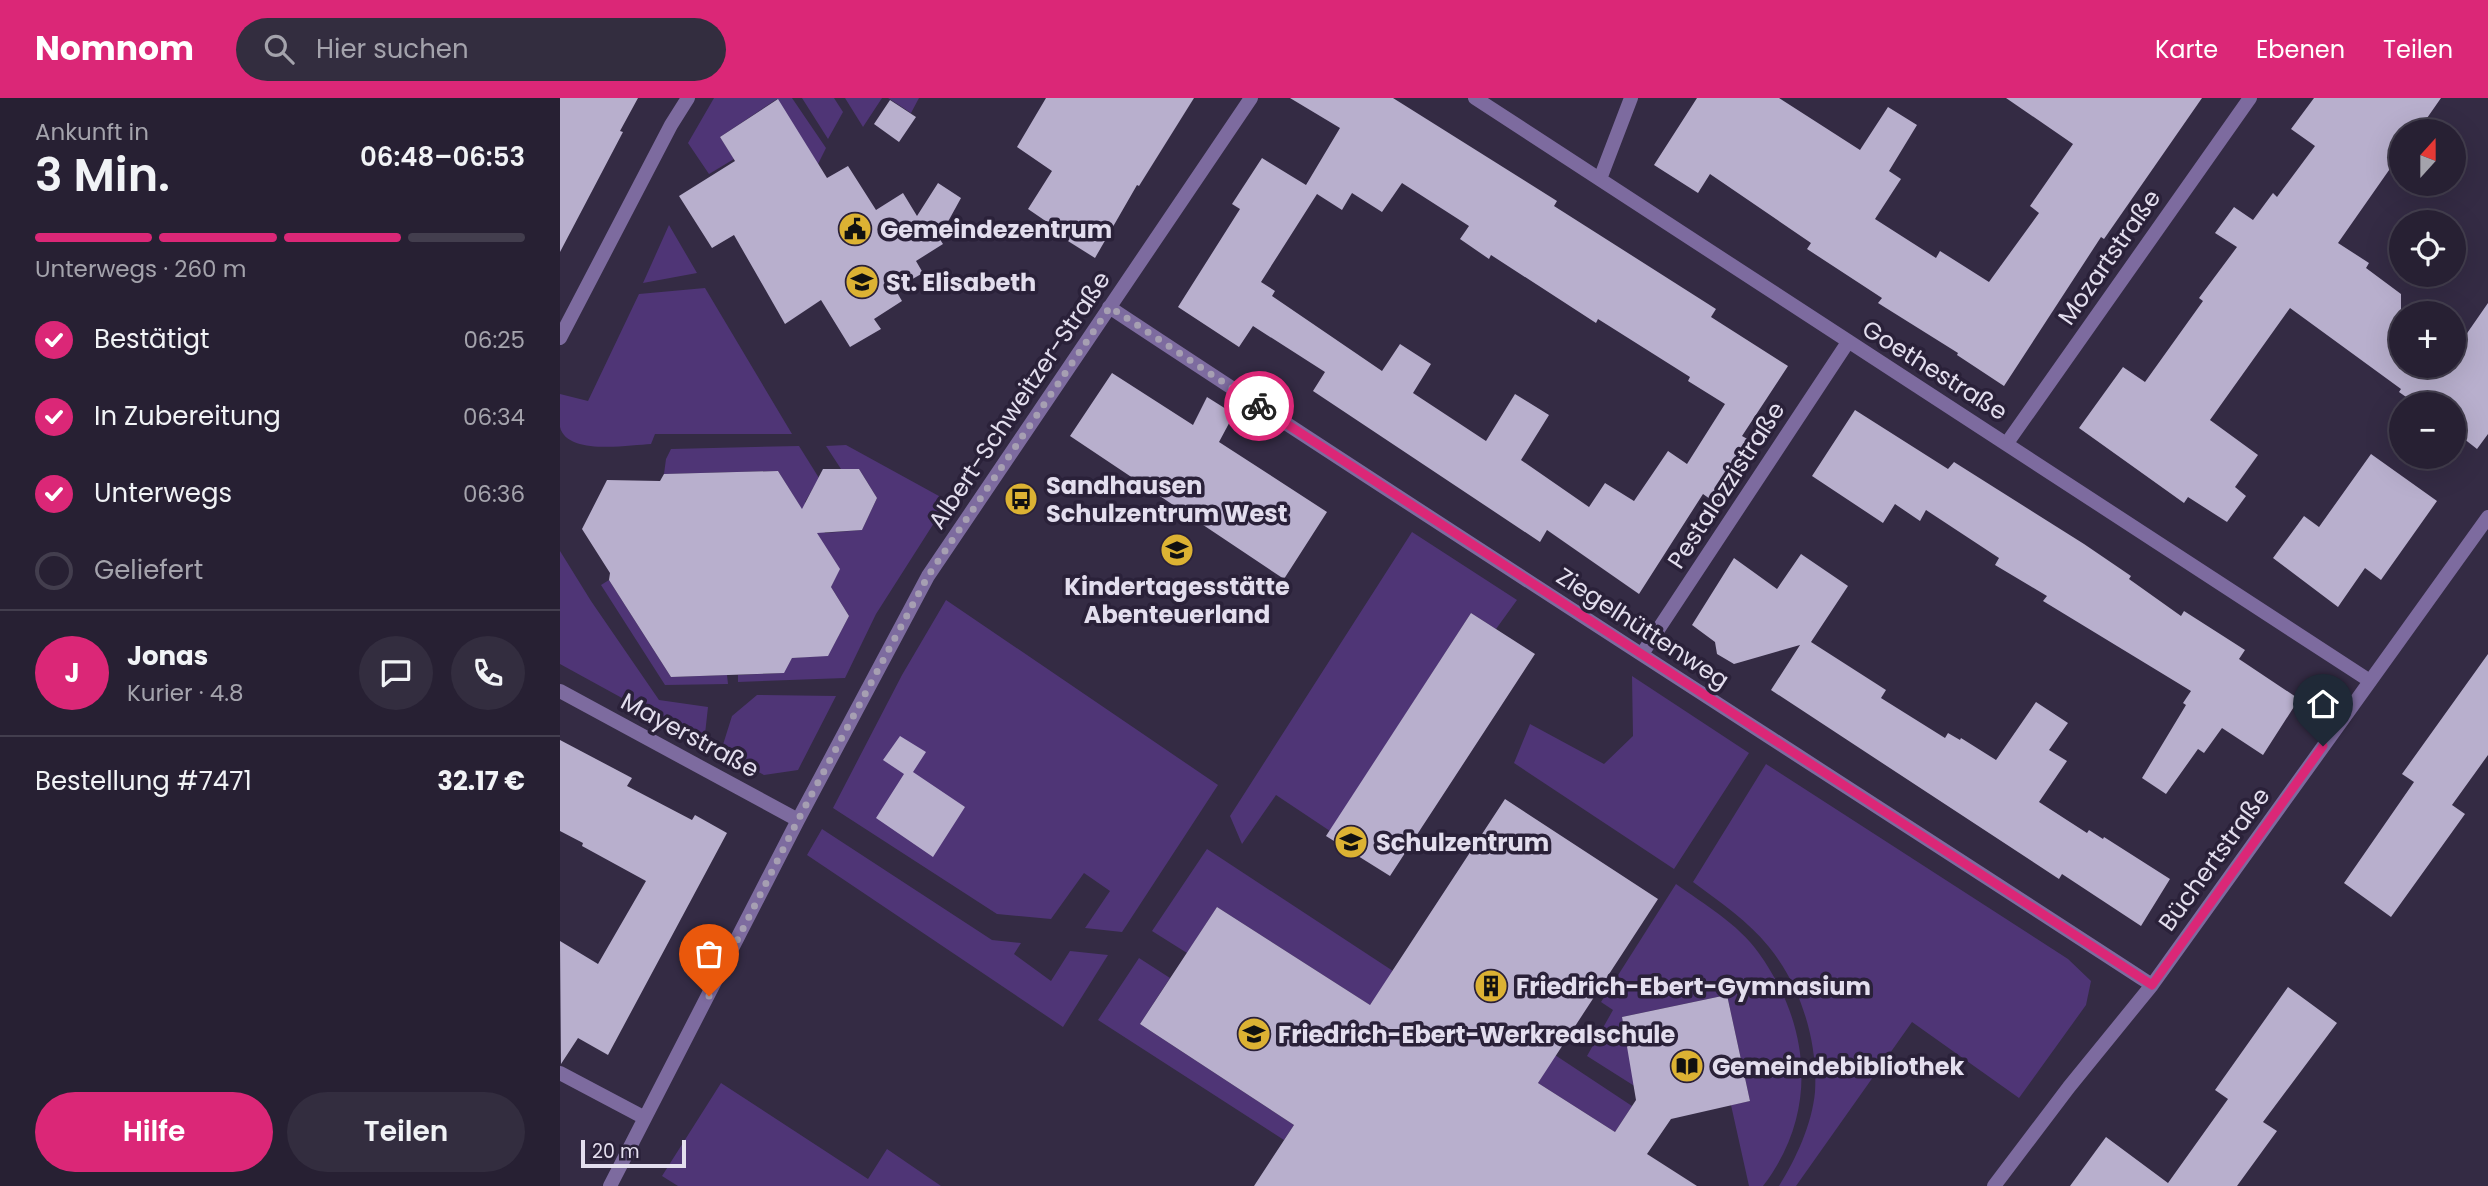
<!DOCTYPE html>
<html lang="de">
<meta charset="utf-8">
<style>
body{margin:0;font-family:Poppins,sans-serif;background:#332d3f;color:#f1f3f6;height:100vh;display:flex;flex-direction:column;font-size:26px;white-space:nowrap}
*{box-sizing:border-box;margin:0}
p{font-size:23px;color:#a4a3ac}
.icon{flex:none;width:38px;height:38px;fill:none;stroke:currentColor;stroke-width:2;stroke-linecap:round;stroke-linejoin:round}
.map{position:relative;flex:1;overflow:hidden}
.side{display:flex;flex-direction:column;background:#272033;width:560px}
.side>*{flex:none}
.needle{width:46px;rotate:21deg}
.controls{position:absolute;left:1829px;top:21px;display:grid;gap:14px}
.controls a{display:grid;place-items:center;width:77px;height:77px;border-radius:50%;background:#272033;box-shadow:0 7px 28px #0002,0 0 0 2px #433e4e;font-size:35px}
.scale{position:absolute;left:21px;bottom:18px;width:105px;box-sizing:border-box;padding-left:7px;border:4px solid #e3deee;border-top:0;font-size:19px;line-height:24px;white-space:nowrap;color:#e3deee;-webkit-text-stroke:5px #2a2139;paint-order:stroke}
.pin{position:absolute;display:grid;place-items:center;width:60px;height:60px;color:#fff;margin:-72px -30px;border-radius:50% 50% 50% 0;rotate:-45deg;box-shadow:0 0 7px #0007}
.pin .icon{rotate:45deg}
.courier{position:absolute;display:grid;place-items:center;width:70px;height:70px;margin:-35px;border:5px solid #db2777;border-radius:50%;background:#fff;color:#222;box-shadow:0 2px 9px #0007}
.head em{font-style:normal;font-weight:600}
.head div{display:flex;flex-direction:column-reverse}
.head{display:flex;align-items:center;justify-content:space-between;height:119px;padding:0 35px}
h1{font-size:46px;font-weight:600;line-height:52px}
.bar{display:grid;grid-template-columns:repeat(4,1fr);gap:10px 7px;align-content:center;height:84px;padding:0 35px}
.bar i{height:9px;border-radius:5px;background:#433e4e}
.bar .active{background:#db2777}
.bar p{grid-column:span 4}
.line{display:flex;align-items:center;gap:18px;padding:0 35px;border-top:2px solid #433e4e}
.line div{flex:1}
.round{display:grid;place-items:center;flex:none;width:74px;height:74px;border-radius:37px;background:#332d3f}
ol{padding:0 35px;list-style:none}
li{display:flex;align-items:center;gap:21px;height:77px}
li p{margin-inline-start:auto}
li .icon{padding:7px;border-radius:50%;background:#db2777;color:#fff;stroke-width:4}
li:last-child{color:#a4a3ac}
li i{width:38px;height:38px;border:4px solid #433e4e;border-radius:50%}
.primary-button{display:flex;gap:14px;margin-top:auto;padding:14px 35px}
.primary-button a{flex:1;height:80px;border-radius:42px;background:#db2777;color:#fff;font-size:28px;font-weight:600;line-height:80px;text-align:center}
.primary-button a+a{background:#332d3f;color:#f1f3f6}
header{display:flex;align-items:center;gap:42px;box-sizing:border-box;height:98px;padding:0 35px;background:#db2777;color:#fff}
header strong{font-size:33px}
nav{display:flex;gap:38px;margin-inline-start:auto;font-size:24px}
.search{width:490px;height:63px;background:#332d3f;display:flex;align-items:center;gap:18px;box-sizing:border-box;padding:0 24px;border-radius:38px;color:#a4a3ac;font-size:26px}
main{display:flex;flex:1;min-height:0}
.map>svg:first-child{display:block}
</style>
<header>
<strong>Nomnom</strong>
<div class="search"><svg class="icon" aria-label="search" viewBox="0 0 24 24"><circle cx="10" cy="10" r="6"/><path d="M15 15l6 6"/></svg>Hier suchen</div>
<nav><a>Karte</a><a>Ebenen</a><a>Teilen</a></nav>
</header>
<main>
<section class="side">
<div class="head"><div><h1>3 Min.</h1><p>Ankunft in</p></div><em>06:48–06:53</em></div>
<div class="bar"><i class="active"></i><i class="active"></i><i class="active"></i><i></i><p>Unterwegs · 260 m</p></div>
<ol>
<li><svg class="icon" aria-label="check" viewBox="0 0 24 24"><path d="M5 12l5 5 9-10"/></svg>Bestätigt<p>06:25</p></li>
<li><svg class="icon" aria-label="check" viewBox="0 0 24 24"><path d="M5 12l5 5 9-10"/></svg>In Zubereitung<p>06:34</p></li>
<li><svg class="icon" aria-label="check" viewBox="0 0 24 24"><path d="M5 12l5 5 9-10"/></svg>Unterwegs<p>06:36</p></li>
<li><i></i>Geliefert</li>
</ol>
<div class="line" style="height:126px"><b class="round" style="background:#db2777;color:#fff">J</b><div><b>Jonas</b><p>Kurier · 4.8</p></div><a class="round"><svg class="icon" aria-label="chat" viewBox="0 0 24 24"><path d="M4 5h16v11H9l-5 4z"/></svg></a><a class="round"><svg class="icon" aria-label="phone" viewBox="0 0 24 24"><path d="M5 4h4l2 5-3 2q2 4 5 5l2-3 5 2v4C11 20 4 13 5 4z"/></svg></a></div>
<div class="line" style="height:91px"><div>Bestellung #7471</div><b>32.17 €</b></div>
<div class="primary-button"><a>Hilfe</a><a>Teilen</a></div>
</section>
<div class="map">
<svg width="1928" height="1088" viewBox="0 0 1928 1088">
<rect width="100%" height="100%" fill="#342b44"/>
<path fill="#4f3576" d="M154,0H232L266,50L258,66L217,1L160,39L174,61L149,76L128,45Z
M242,0H274L283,14L268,41Z
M285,0H322L303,29Z
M328,0H359L351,15Z
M109,127L137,175L83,185Z
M145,190L232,336H95L91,346C69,347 7,358 0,329C0,320 0,306 0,296L28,303L79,196Z
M286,347L388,403L316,516L285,580L178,584V577L223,575L232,560L268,557L289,518L271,489L279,471L218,373L104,376L106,361L111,351L239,348L259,380L245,404L265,435L302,432L317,400L299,371H281L266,348Z
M852,434L957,502L936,531L911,515L770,733L716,697L682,746L670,718Z
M0,453L31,503L99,602L148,609L144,645L0,566Z
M49,482L111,579L167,577L168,586L105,587L41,487Z
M386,502L658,687L562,834L525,830L550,793L524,775L491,821L437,816L273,710L342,577Z
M1072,578L1189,655L1114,771L954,665L970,626L1044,666L1073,638Z
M197,597L276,598L238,672L204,677L161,653L172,618Z
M1206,666L1508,861L1531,883L1526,907L1459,1000L1352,924L1236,1088H1219C1236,1061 1252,1026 1255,994C1258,944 1241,888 1209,849C1188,823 1160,804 1133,784Z
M262,731L432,842L461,845L454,856L491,883L510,853L548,857L503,929L247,757Z
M647,751L833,873L810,907L657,809L627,855L592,833Z
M1116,786C1144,806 1178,826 1198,854C1251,927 1259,1015 1203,1088H1189L1171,1007L1190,1003L1167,897L1062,919L1076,989L1027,958L1053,912L1041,904Z
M579,860L610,880L580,926L734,1027L724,1042L538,922Z
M995,957L1072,1008L1055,1034L978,985Z
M161,985L308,1081L327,1051L381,1088H118L102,1078Z"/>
<path fill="#b8afcd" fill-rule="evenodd" d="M0,0H78L60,33L63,34L0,154Z
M486,0H634L579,88L577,87L535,160L484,128L487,124L468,111L492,73L457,49Z
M730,0H833L997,103L994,108L1156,211L1151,219L1228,268L1182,338L1191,343L1172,372L1178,375L1157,406L1143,396L1079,496L987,432L980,444L753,293L765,274L693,228L679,249L618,209L680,111L672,106L702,60L746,87L780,30ZM842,85L909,128L900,141L929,161L931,157L1036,225L1038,221L1130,279L1128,283L1165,306L1127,366L1108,353L1074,403L1045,385L1029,409L961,362L989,317L955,296L926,343L853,295L871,266L840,246L822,273L712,198L715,193L701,184L757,96L782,112L792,95L822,114Z
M1137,0H1219L1300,52L1328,9L1357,27L1329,73L1341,81L1315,121L1376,160L1380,153L1429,184L1479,115L1470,108L1513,46L1446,0H1642L1544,141L1541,139L1444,288L1397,257L1398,255L1318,205L1322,200L1247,151L1251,145L1150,76L1138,95L1094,67Z
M1754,0H1881L1858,33H1841V55L1778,145L1809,165L1806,170L1841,196V268H1894V254L1928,205V336L1917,351L1894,333V306H1856L1839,294L1841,291L1730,210L1650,322L1698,357L1675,389L1686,398L1667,424L1628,399L1624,405L1519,330L1563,269L1585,284L1643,203L1639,200L1677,149L1655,135L1674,109L1693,122L1713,95L1717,99L1755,48L1731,31Z
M218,1L267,80L288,68L316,112L343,95L357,118L378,85L401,100L379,140L383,146L356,163L363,175L335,191L342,203L314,221L321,231L290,249L261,202L225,226L174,137L152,150L119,98L175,63L160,39Z
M330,2L356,19L339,44L314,26Z
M552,275L633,327L647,299L674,316L659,344L767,414L724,481L510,338Z
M1295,312L1388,371L1394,364L1524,446L1571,478L1569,481L1621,518L1624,513L1685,552L1679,561L1739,601L1703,657L1662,630L1644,655L1638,651L1606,696L1582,680L1626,607L1623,605L1631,593L1483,503L1487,498L1435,467L1439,460L1366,412L1360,423L1335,406L1323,425L1252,378Z
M1811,356L1877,403L1821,482L1805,470L1778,509L1713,460L1744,418L1759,429Z
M263,371H299L317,400L302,432L257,435L280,471L271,489L289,518L268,558L232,560L224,575L111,579L49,482L50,475L22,431L47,382L100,383L104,376L218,373L242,411Z
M1241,456L1288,488L1251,544L1326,592L1321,600L1385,640L1388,635L1400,642L1401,640L1436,662L1476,604L1508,625L1489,652L1507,663L1479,704L1527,735L1529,732L1543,741L1544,739L1610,781L1581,828L1502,776L1499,781L1211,592L1240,547L1174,566L1157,556L1155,544L1132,527L1174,460L1217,491Z
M911,515L975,556L830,778L766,738Z
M1928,556V657L1892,707L1905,716L1831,819L1784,785L1854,684L1842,676Z
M340,638L366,654L353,674L405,709L373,759L316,720L344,676L323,662Z
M0,642L72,680L67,688L132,722L135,717L167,735L48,957L18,940L1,966L0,843L38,866L86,783L22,748L23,745L0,733Z
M945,701L1098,801L978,985L1055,1034L1076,1002L1062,919L1167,897L1190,1003L1111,1021L1087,1056L1137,1088H694L734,1027L580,926L657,809L810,907Z
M1728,889L1777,925L1703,1024L1717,1033L1677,1088H1510L1546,1039L1608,1085L1668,1001L1655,992Z"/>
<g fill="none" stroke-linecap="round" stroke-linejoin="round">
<path stroke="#7d6b9f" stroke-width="14" d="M915,0L1810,583
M1040,81L1071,0
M549,209C895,438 1245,661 1592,887
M0,240L111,27L128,0
M1447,345L1690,0
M1082,556L1288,244
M0,593L238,722
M0,975L85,1020
M50,1088L238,722L368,478L691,0
M1434,1088L1509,989L1592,887L1928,419"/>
</g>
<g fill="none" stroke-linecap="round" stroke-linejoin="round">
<path stroke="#a69fb2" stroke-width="7" stroke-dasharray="0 12.6" d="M149,898L238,722L368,478L550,209L699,308"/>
<path stroke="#db2777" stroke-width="9" d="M699,308L1592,887L1763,648"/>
</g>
<defs>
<symbol id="civic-disc" viewBox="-11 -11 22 22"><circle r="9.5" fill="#dcb233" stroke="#2a2139"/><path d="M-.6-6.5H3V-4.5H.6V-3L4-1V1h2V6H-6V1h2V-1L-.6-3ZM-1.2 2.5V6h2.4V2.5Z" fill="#111"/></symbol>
<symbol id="school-disc" viewBox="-11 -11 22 22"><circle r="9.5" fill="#dcb233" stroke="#2a2139"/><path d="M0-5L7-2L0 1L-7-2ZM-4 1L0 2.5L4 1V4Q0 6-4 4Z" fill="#111"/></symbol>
<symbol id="bus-disc" viewBox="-11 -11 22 22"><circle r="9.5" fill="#dcb233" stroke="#2a2139"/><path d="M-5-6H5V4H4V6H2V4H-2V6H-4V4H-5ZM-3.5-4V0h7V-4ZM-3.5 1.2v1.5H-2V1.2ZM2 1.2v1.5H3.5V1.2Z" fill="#111"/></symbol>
<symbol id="building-disc" viewBox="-11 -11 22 22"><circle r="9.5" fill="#dcb233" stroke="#2a2139"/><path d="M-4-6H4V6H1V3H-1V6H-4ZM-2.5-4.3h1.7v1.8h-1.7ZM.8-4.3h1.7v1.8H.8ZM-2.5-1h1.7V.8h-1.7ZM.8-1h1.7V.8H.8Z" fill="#111"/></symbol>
<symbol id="library-disc" viewBox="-11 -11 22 22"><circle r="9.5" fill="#dcb233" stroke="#2a2139"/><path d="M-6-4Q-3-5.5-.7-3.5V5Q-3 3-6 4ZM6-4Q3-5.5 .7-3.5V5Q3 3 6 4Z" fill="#111"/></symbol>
</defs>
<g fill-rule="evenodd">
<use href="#civic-disc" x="276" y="112" width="38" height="38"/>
<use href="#school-disc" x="283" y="165" width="38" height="38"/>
<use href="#bus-disc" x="442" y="382" width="38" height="38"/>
<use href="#school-disc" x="598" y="433" width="38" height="38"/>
<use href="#school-disc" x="772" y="725" width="38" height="38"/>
<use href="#building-disc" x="912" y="869" width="38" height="38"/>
<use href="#school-disc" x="675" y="917" width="38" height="38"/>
<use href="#library-disc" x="1108" y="949" width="38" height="38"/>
</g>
<g text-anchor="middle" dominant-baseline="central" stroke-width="7" stroke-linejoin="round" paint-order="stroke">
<g font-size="24" font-weight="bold" fill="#e3deee" stroke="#2a2139" text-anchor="start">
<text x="320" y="131">Gemeindezentrum</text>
<text x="326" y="184">St. Elisabeth</text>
<text x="486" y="387">Sandhausen<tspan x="486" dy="28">Schulzentrum West</tspan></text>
<text x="617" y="488" text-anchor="middle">Kindertagesstätte<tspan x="617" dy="28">Abenteuerland</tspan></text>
<text x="816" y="744">Schulzentrum</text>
<text x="956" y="888">Friedrich-Ebert-Gymnasium</text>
<text x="718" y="936">Friedrich-Ebert-Werkrealschule</text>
<text x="1152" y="968">Gemeindebibliothek</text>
</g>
<g font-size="24" fill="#e3deee" stroke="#2a2139">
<text transform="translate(1549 159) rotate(-55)">Mozartstraße</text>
<text transform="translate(1375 272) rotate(32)">Goethestraße</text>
<text transform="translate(459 302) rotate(-56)">Albert-Schweitzer-Straße</text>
<text transform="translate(1166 387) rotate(-57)">Pestalozzistraße</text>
<text transform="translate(1083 530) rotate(33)">Ziegelhüttenweg</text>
<text transform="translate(130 637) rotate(28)">Mayerstraße</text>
<text transform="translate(1654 761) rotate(-54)">Büchertstraße</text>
</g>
</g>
</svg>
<div class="controls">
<a><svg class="needle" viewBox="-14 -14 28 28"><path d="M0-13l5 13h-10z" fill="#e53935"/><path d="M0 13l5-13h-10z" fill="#a4a3ac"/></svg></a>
<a><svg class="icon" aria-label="locate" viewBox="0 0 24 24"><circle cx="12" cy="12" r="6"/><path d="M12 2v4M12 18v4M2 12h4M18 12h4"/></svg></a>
<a>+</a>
<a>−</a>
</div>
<div class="scale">20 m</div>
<div class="pin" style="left:149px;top:898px;background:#ea580c"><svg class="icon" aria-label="bag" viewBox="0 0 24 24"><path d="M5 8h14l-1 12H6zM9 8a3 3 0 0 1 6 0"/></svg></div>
<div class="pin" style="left:1763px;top:648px;background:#1f2937"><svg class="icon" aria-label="home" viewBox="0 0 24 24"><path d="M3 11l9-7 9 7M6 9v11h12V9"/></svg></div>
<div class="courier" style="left:699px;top:308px"><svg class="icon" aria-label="bike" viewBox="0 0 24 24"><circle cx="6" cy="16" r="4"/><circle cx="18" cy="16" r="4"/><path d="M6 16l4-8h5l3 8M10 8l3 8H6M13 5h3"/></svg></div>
</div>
</main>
